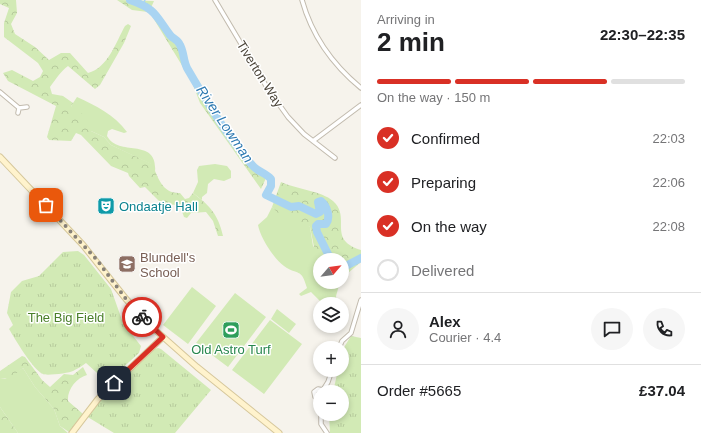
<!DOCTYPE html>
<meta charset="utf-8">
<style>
body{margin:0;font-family:Helvetica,sans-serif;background:#f6f6f6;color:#202124;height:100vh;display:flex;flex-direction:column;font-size:15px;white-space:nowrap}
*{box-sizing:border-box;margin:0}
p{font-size:13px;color:#757577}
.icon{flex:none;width:22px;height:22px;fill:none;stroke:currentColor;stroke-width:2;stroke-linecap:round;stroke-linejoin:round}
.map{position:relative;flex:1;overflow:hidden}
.panel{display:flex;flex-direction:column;background:#fff;width:340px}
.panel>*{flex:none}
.needle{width:26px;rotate:62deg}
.fabs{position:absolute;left:313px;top:253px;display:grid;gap:8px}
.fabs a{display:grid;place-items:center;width:36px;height:36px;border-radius:50%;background:#fff;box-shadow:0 2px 6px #0003;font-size:20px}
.pin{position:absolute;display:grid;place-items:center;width:34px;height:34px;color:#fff;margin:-17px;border-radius:8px;box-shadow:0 2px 6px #0006}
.courier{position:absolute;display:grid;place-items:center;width:40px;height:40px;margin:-20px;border:3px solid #d93025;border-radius:50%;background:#fff;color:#222;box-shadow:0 1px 5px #0007}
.overview em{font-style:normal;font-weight:600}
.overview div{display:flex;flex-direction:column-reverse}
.overview{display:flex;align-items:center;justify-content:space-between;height:68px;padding:0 16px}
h1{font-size:26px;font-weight:600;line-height:30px}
.bar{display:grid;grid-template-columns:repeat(4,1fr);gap:6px 4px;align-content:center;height:48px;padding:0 16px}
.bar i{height:5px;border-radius:3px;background:#e0e0e0}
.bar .selected{background:#d93025}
.bar p{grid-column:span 4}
.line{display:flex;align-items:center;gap:10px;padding:0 16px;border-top:1px solid #e0e0e0}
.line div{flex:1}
.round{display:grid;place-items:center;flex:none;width:42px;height:42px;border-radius:21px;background:#f6f6f6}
ol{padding:0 16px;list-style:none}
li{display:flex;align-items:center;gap:12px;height:44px}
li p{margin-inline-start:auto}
li .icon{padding:4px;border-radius:50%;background:#d93025;color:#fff;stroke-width:4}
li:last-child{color:#757577}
li i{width:22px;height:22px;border:2px solid #e0e0e0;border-radius:50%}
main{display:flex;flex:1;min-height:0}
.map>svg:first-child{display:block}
</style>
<main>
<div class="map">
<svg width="361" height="433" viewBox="0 0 361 433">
<defs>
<pattern id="forest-crowns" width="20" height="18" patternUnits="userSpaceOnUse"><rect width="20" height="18" fill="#d2eab5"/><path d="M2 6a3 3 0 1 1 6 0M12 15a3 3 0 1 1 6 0" fill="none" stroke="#b6ca9c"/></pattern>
<pattern id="park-tufts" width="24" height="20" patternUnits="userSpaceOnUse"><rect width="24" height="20" fill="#d2eab5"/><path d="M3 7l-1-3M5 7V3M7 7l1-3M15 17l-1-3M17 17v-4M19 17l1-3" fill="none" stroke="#b6ca9c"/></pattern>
</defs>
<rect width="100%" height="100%" fill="#f6f3ec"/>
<path fill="#d2eab5" d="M77,97C96,106 114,114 127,132L124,133L112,129L108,131L107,136C119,158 158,136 155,172L151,164L111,145L104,137L91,131L71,106Z
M215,164L227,166L231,171V178L224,181L214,179L208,184L207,193L202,197V200L193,193L198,182L197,170L199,166Z
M272,207C283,218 299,217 310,227L313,246L325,260H320V282H340L336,296L337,304H323L311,292L301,296L299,294L307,288C301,267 298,276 284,266C274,259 260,237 258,225L267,217Z
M192,287L216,306L188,344L163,325Z
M235,293L266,317L228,367L196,343Z
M277,309L296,324L289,333L271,319Z
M270,320L302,344L264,394L232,370Z
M23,368L35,387L54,409L60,426L68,433H18L0,407V379H5Z"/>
<path fill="url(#forest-crowns)" d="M0,0H16L17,13L11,24L15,34L35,47L49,60L61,53H70L88,73C108,68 116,42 125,26L128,24L131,26L124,43L100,85L95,89L68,66C60,72 56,79 50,87L52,94L63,96L73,103L71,106L91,120V131L104,137L111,145L152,164C158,177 162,194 180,193L185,199L189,198L193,193C210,206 218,214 223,236H218L213,221L206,212L191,213L187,218L184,217C181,207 176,202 164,206L145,187L140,188L129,176L128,173L111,166L81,135L76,133L71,141L49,140L47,137L56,106L8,81L3,73L12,70L33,81L40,77L43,71L38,63L4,37V23L9,8L0,4Z
M117,0L154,1L150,10L181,49L184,63L202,97L235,146L251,166L266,178L261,189L200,103L192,82L152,16L148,12L132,10Z
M281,182C296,189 322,191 333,201C352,218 326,239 361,250V262L348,273L345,270L342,271V260H325L316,257L310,227L279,214L272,207Z
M22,356L25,357L42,380L50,387L64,374L73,375L83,367L87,375C76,378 67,390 68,401L83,414L69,432L60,426L54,409L35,387L23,368L10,378L0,379V371Z
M0,407L18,433H0Z"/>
<path fill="url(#park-tufts)" d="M78,251L84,255L111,289L123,323L141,346L139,353L107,382L86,363C82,366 77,369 73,371C70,373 46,376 43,374C33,370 15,339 9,329L13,325L7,313L11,292L22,281L39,276L63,252Z
M351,336L361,338V433H330L329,414H342V392H333L338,370H342L343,349Z
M158,348L161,349L211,390L175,433H114L86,416L93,407L149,351Z"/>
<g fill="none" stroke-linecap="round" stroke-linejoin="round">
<path stroke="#a9d4f2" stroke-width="1.5" d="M143,4L145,0"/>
<path stroke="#a9d4f2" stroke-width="8" d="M130,0C156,9 155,15 170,35C173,39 178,39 180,45C184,52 183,60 187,68C201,92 215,116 231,138C238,148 246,159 254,167C259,172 266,173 271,179V186L266,195L291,207L299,206L316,214L320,212L318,202L321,201C327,206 331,217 326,224H318L316,226L317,232L331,260
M342,268L361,258"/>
<defs>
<path id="street" d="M215,0L268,89L288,117L304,134L335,158
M302,0C312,36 333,65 361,88
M0,92L19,108
M18,113L19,108L27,107
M313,141L361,105
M339,348L342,341L351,333L361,300
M324,392L323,390L328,382L332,370
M320,400L315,397L314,392L318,389L323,390
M321,414V424L327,433"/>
<path id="secondary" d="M0,157L83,245L126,299L153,328L197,367L279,433
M72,433L98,399L163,337"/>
</defs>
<use href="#street" stroke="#c2bbae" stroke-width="5.5"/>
<use href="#secondary" stroke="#d6c79b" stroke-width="7"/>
<use href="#street" stroke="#fff" stroke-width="3.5"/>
<use href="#secondary" stroke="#fff3cd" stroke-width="5"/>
</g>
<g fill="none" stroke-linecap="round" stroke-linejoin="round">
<path stroke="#878178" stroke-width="4" stroke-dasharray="0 7.2" d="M46,205L97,260L126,299L142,317"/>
<path stroke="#d93025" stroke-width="5" d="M114,383L163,337L142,317"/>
</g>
<defs>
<symbol id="theatre-square" viewBox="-11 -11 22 22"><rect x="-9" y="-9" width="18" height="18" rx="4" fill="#0f9aa8" stroke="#fff"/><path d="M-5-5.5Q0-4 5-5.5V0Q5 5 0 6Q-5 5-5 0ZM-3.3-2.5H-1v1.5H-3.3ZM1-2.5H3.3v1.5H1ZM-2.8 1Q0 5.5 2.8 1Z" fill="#fff"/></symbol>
<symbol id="school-square" viewBox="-11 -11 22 22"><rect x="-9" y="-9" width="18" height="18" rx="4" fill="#8d6e63" stroke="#fff"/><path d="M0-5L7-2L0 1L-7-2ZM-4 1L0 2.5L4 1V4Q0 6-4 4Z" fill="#fff"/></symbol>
<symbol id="stadium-square" viewBox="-11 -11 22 22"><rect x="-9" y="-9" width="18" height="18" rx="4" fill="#2e9e5b" stroke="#fff"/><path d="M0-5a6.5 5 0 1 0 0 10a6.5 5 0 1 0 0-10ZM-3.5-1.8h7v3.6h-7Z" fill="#fff"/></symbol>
</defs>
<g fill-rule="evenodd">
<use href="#theatre-square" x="96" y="196" width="20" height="20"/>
<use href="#school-square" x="117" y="254" width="20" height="20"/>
<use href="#stadium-square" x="221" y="320" width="20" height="20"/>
</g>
<g text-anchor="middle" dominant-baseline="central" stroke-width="3" stroke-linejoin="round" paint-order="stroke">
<g font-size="13" fill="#4b4439" stroke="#fff">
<text transform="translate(260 74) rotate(58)">Tiverton Way</text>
</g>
<g font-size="13" fill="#0d838f" stroke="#fff" text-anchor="start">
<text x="119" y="206">Ondaatje Hall</text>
</g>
<g font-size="13" fill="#785e54" stroke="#fff" text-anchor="start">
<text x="140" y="257">Blundell's<tspan x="140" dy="15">School</tspan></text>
</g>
<g font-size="13" fill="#4a7f2a" stroke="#fff">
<text x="66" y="317">The Big Field</text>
</g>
<g font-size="13" fill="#27864d" stroke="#fff">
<text x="231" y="349">Old Astro Turf</text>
</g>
<g font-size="14" font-style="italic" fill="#2e7ab2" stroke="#fff">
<text transform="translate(225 124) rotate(56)">River Lowman</text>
</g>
</g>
</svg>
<div class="fabs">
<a><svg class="needle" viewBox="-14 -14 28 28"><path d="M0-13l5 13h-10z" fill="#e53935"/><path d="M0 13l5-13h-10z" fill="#757577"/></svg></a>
<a><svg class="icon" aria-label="layers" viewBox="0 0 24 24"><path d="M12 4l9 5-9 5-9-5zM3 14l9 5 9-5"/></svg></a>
<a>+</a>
<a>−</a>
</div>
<div class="pin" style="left:46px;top:205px;background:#ea580c"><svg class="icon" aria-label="bag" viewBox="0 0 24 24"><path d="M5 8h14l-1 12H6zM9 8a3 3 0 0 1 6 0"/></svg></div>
<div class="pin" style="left:114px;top:383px;background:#1f2937"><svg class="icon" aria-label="home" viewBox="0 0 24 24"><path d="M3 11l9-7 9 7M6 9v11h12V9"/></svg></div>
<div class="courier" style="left:142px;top:317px"><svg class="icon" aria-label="bike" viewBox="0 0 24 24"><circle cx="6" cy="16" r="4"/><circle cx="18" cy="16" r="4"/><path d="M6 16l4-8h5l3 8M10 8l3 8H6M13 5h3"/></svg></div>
</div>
<section class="panel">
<div class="overview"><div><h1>2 min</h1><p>Arriving in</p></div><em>22:30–22:35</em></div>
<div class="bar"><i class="selected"></i><i class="selected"></i><i class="selected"></i><i></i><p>On the way · 150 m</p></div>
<ol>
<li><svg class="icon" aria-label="check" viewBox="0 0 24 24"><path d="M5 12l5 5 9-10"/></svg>Confirmed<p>22:03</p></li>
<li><svg class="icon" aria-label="check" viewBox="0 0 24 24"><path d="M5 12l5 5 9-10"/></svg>Preparing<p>22:06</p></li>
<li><svg class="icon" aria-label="check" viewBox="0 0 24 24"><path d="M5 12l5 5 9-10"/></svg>On the way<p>22:08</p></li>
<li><i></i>Delivered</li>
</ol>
<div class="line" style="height:72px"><a class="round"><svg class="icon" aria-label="person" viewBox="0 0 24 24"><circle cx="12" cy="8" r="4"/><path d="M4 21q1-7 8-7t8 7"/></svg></a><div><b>Alex</b><p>Courier · 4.4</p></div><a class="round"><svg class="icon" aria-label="chat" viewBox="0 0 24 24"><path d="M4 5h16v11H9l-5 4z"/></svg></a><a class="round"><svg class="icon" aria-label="phone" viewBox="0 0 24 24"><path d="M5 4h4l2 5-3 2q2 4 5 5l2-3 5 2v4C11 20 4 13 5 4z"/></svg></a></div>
<div class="line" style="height:52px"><div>Order #5665</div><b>£37.04</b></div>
</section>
</main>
